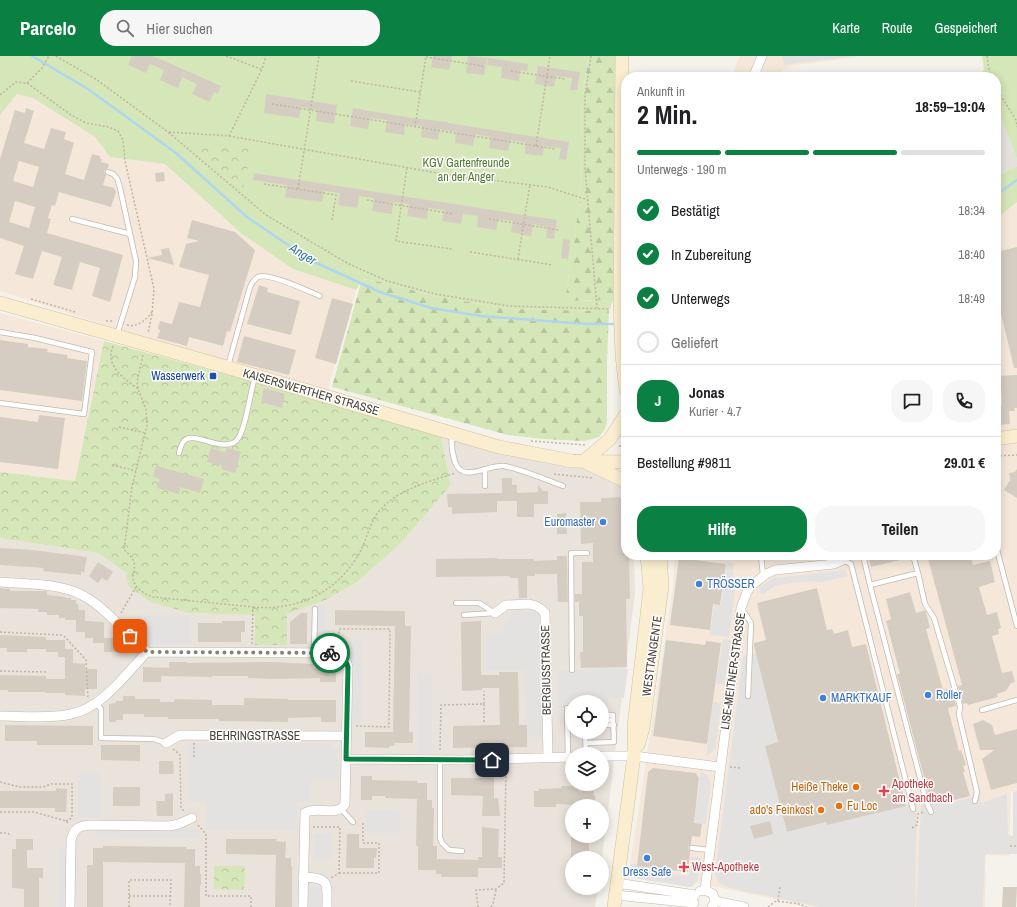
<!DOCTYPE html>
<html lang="de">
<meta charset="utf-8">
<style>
body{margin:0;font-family:"Archivo Narrow",sans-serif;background:#f6f6f6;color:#202124;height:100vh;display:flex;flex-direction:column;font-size:15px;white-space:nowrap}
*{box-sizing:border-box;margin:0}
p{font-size:13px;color:#757577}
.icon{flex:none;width:22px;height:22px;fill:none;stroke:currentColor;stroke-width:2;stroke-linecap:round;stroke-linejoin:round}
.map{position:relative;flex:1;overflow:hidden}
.sheet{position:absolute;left:621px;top:16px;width:380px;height:488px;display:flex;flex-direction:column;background:#fff;border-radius:16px;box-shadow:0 2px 10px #0003}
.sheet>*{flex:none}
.buttons{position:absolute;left:565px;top:639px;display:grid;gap:8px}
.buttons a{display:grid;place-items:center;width:44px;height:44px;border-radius:50%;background:#fff;box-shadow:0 2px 10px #0003;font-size:20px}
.pin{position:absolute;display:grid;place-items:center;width:34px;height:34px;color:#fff;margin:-17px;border-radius:8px;box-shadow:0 2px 6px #0006}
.courier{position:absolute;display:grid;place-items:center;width:40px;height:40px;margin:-20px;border:3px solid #0b8043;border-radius:50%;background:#fff;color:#222;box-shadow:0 1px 5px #0007}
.overview em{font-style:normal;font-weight:700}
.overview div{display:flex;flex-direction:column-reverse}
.overview{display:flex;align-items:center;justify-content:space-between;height:68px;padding:0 16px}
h1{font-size:26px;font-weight:700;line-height:30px}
.bar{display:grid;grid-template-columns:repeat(4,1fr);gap:6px 4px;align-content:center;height:48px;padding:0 16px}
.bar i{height:5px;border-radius:3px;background:#e0e0e0}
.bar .current{background:#0b8043}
.bar p{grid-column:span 4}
.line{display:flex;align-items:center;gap:10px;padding:0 16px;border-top:1px solid #e0e0e0}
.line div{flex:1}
.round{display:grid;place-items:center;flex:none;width:42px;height:42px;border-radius:16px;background:#f6f6f6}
ol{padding:0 16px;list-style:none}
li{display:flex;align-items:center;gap:12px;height:44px}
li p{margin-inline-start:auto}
li .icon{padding:4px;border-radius:50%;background:#0b8043;color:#fff;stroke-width:4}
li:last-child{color:#757577}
li i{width:22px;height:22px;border:2px solid #e0e0e0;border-radius:50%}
.action{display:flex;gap:8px;margin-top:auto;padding:8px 16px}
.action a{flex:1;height:46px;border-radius:16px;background:#0b8043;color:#fff;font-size:16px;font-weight:700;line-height:46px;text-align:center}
.action a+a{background:#f6f6f6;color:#202124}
header{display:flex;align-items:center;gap:24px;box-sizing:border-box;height:56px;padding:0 20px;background:#0b8043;color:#fff}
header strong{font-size:19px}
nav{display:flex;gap:22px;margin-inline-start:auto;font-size:14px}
.search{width:280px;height:36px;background:#f6f6f6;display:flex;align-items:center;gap:10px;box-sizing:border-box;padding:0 14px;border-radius:16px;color:#757577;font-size:15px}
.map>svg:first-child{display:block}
</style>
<header>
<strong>Parcelo</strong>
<div class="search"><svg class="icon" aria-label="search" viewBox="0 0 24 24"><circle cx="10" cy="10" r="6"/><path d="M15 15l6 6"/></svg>Hier suchen</div>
<nav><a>Karte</a><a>Route</a><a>Gespeichert</a></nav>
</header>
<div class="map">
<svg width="1017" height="851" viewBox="0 0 1017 851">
<defs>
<pattern id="forest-firs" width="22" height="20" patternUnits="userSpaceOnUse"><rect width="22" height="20" fill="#d5e6b8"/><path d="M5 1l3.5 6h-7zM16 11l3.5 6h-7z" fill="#b8c69f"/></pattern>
<pattern id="park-crowns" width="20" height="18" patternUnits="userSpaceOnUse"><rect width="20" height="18" fill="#d5e6b8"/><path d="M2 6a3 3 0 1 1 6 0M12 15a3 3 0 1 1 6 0" fill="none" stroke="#b8c69f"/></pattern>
</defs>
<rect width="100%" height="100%" fill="#f5f2ec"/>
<path fill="#e9e3db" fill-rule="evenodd" d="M440,377L572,410L626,416V499H634L635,536L602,802H572V832H598L595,851H0V482L98,497L125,516L129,531L189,557L255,559L286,589L287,558L328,543L356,527L400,488L451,429ZM572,646H602V676H572ZM572,698H602V728H572ZM572,750H602V780H572Z"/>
<path fill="#f5e8da" d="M741,0H857V1L790,10L779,17L776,21H736L734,16L736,8L738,3Z
M17,38L33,42L95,81L111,101L165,108L242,178L293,213L356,234L328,333L124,275L0,235V59Z
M1017,146V735L1011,736L1009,800L986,799L985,851H814L698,827L690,831L638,823L632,818L630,808L673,531L675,499H996V163Z
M0,257L104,285L75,425L0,416Z"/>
<path fill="#e5e1dd" d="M996,58L1003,66L1017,103V110L996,121Z"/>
<path fill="#d5e6b8" d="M0,0H589L582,39L580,142L565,245L613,244L609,255L509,253L434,240L386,227L363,223L356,234L293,213L242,178L165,108L110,101L95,81L33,42L17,38L0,59Z
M982,0H1017V103L1003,66L996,58V21H977L984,14Z
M1017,110V146L996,163V121Z"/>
<path fill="url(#forest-firs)" d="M589,0H615L613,244L565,245L580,142L582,39Z
M362,223L386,227L434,240L509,253L609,255L607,305V366L605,373L599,381L585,385L543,383L508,379L332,331Z"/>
<path fill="url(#park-crowns)" d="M186,87L227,89L252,93L243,132Z
M104,285L440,377L451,429L400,488L356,527L328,543L287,558V589H255V559L189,557L151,546L129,531L125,516L98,497L0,482V416L75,425Z
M214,810H245L244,834L214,833Z"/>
<path fill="#e4e2e0" d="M782,0H852L784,9Z
M727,506L734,507L732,527L735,535L729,581L710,579L714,549H721Z
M845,513L848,520L821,526L811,525L784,528L774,531L761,539L759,531L774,522L839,515Z
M311,550H326V589H311Z
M517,555H533L537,557L540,561L542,681H529L528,667H526L524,614L486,615V577H504V568L511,557Z
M145,559H191V588H153L145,586Z
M723,583L731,584L724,629L716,627Z
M341,585H362L361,667H352V593H341Z
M756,597L778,686L765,690L787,776L826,766L827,769L917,747L915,851H818L778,842L729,832L718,826L715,817L743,600Z
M628,613L624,642H608V651H602V646H572V652H558L557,614Z
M417,617H432V697H417Z
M713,646L721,647L716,692L711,697L706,700Z
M188,687L330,688L338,695V723H311V746H297V774H206V746H188Z
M701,715L708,720L711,728L706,768L694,767Z
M78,717H101V762H78Z
M1017,735V798H985L983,851H916L921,749L940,745L946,748L980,739V747L1007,738L1008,779L1013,780V736Z
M365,754L401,755L400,777H365Z
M96,773L199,774V782L96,781Z
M314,778H332L331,804L313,803Z
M59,791H66L65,851H58Z
M691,801L701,802L698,823L693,830L690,831L639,823L633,818L630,811V808H637V810L641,811L642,814L689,820Z
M307,832H323V851H307Z"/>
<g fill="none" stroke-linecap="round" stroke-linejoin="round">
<path stroke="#aed7ed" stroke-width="2.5" d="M32,0L88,33L176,97L247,161L310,204L380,236L431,252L481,260L586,268H618
M996,139L1017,124"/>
</g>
<path fill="#d6cdc2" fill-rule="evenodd" d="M132,0H153L221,30L218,38L214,36L210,46L192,38L197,28L182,21L178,32L160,24L164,14L150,8L146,17L128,9Z
M433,0H452L449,14L431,11Z
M468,0L487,2L484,19L466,17Z
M488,2L528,8L527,15L520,14L519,25L501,22L502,11L487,9Z
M538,10L580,16L577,34H570L572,22L556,20L554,31L535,28Z
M266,38L337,49L334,68L316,65L317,54L301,51L299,62L264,57Z
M26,52L34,55L24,87L44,93L51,72L66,76L64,83L74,87L65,118L84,124L92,98L100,100V103H102L101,106L109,108L108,112L104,115L106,119L103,129L114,132L116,136L111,151L59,136L55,150L52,149L48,162L51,163L47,177L123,199L110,246L92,240L100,212L80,206L72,234L53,229L62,201L42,195L33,223L15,218L24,190L0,182V103L15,54L25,57ZM19,105L39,111L33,131L13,125ZM15,145L35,151L29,172L9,166Z
M353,52L412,62L448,66V67L569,86L566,104L559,103L561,92L544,90L543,100L525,98L526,87L510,84L508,95L489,92L491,81L475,78L473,90L455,87L456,76L440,73L438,84L421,81L422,70L405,68L404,79L385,76L387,64L370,62L368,73L350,70Z
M164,116L165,125L156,126L155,117Z
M254,117L557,164L554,183L546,182L547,171L533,168L531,180L524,179L511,176L513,165L498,163L496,174L477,171L478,160L463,158L461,168L442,165L444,154L428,152L427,163L407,160L409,148L393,146L392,158L372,155L374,142L359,140L357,152L338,149L340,137L324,135L322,146L285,141L287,129L253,124Z
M192,164L235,176L255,194L230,276L227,275L223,290L189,281L187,290L157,282L160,275L158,272L160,265L172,268L179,246L200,251L209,219L179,211L186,188L199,185L187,182Z
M563,183L570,184L568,203L561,202Z
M1017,191V312H1014L1000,253L996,254V196Z
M169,192L174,209L147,202L162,199L161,193Z
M259,229L268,232L267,236L300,245L291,279L247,268Z
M332,242L353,248L336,308L315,302Z
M244,280L296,294L289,319L237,306Z
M0,284L28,288V291L48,293L47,296L68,299L67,302L87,305L82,345L0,334Z
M1017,319V352H1014L1015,355H1009L1010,368L996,369V349H1002L1001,331H996V320Z
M264,332L285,338L282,352L261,346Z
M39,359L65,362L58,413L0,406V361L38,366Z
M211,392L225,396L227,392L241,396L235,417L221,413L222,410L207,406Z
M156,410L204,423L200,437L180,431L179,438L157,432L160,423L153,421Z
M1017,413V442L1004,434L1010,424L1009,417L1015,416Z
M502,422H512V429H517V437L538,436V429L543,435H548V448H534V461H517V445H497V456L452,458V451H448L447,438L502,437Z
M626,441V499H629L630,543H626L627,611L581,612L580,596H583V560H579V546H575V538H582V506H593V487L581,488L580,446H601V442Z
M566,457L567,478H557V458Z
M0,492L33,494L87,501L84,517L81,515V519L43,515L44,512L0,509Z
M868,499H908V502L871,511Z
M927,499H970L973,509L990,505L995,526L979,531L987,559L997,556L1001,572L998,573L999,578L992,580L1002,617L1012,615L1015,626L1011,627L1006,635L997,638L998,641L968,649L967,647L963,648L958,630L962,629Z
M557,500H567L568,546H558L557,518H535V520H527V542H519L518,522H510V520L436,521V503L497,502V503H534V505L557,504Z
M679,502L726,508L720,549L713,548L710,574L670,569Z
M98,506L113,516L107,525L102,522L98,527L89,520Z
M0,532L10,533V535H47V539L65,541V542H71V544H76V548H78L79,554H85V565L104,566V587H93V582H85V576H76V564H65V562H59V559H47V556H38V553L0,552Z
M817,532L827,574L832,573L834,578L848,574L852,591L866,588L906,750L827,769L826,766L787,776L765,690L778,686L754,590V587L766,584L757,547Z
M910,536L916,557L925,554L926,556L930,572L926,573L943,634L951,632L956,650L948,652L959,695L961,694L966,709L963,710L965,716H963L970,740L947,746L940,742L930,745V744L897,618H900L886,565L891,563L886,543Z
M335,554L405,555V570H411L409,676H413V687H394V690H389V692L365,691V676H393L395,570L335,569Z
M301,557H307V588H290V566Z
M222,565H245V576H241V586H198V567H222Z
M481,565V619H499V616H518L519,669H527V691L453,692V670L500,669L499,632H482V634L462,635L461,566Z
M0,579L46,581V584H65V593H73V607L85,608V613H97V633H85V640L65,639V637H46V636H8V634H0V619L46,620V623H65V601H58V596H46V593H27V596H7V592H0Z
M104,582H119V596H104Z
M666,584L705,589L706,585L721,587L707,688L653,680Z
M169,606H186V607L271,606L313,608V612H336V626H320V622L271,623L248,622V620H212V621L161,620V626H143V611L169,612Z
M123,640H135V643H160V646H174L175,643L212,644V649H244V642L288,643V644H336V666H321V661L288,662V666L219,665V663H168V661H144V658H123V664H116V666H109V648L116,647V645H123Z
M983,664L992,669L995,679L1017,673V727L991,734L982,703L994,694H980L973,668Z
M5,669L93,670V689H37V685H5Z
M101,689H140V705L101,704Z
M159,705H173L174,718H159Z
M653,712L696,717L699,722L694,767L702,768L700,781L692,780L691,788L688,792L690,795L688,816L637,810L648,716Z
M483,718L494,719V742H498L500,760H482L483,740L451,739V722H483Z
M361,720H372V724L417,725V727H427V744H432V752H434L433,790H437V803L478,804V801H482V771L499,773L498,801H502V812H478V821H441V818H436V814H418V790H416L417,743L385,742V740H372V744H361Z
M561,730H574V732H579V735H594L593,739H595V750L556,748V751H534V735H539V733L561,732Z
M113,731H140V750H113Z
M56,732L67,733L66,756H55V752H0V735H56Z
M173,737V760H157L156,745H165V738Z
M770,765L773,778L754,783L750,770Z
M347,778H359V792H377L376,802H374V812H346Z
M571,780H589V797H587V802H571Z
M16,783H33V794H27V812H43V822H39V851H24V833L12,832V793H16Z
M226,783H277L276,785L286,786L285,802H291V810H292V851H275L276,799L226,798Z
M103,790L186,791V793H195V810H200V818H201V829H200V851H184L185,807L103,806V851H87V809H93V792H103Z
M1003,831H1017L1016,851H1002Z"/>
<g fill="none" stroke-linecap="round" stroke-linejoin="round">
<defs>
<path id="lane" d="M108,116L113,118L117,122L120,132L130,178
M72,163L130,178L136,205L135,221L117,279
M0,276L35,282L92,296L84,358L0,347
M228,310L250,231C252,227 254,223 258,221C268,216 308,235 320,240
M452,378C451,388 452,397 455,406C463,428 488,408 504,410C524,414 544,423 563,430
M179,397C180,393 181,388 184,385C193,374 224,398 237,384C246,374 250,336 255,321
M485,413V430
M996,490L1017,570
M761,499L763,519
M863,499L870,529
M913,499L918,517
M843,504L851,508L913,753
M456,547H479L495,557
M742,553L751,567L748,640
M464,559L495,557
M314,597L315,553
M572,614L571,497H587
M96,647L101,653V682L154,683L166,687
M567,652L568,701
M982,654L1017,644
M605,659H613V664
M605,669H614
M585,676L586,698
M586,687L614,686L613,664H605
M440,704V782L442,787L449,794L462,795
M341,753L353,766
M931,756L926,745L870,529L918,517L925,548L934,562L960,650L959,659L977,736L975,745
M692,792L709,794"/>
<path id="street" d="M755,17L762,0
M0,526C26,528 58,527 82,539C104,550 128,579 147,596L332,597L346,604L348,611L345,748C337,762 316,749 305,757L303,851
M495,557L506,549L529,548L536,550L541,553L545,557L548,702
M0,660C22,660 49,663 71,658C102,652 126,618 147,596
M166,687L180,679L346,680
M602,700H634L720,711
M346,703L463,704L572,701
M303,821C330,822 327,827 327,851
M617,827L695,839
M705,834L741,552L747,536L751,530L766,518L775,514L834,508L843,504L847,499
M700,835L705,834L713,838L715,845L712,851
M615,839L694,847
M715,845L744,851
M70,851L71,784C74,773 78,770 89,769L169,770L179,768L192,762"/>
<path id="secondary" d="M622,0L620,246L622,299L626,334
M0,247L216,308L499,391L572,405L626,406
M996,383L1017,380
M584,405L610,383L626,358
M587,407L621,423L626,427
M638,689L643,672L662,530L660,499
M614,851L634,700V670L650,533L647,499"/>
</defs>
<use href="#lane" stroke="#c0b9af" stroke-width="6"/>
<use href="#street" stroke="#c0b9af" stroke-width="10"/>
<use href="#secondary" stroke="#d1c19f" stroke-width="14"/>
<path stroke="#c1b4a1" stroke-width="1.5" stroke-dasharray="2 2" stroke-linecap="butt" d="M56,0L97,24L168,76L266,159L347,207L387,225L435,238L509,250L609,253
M226,0L261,13
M591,0L585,39V112L597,252
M987,0L990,21
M426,1L483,10
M511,15L565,23
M351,25L420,36
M27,27L42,12L49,0
M996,32L1016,64L1017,71
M0,39L16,26L27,27L71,59L86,67L109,71L118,75L123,84L125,105L154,233L152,258L148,277
M272,48L555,93
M415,71L426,0
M169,76L229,80L262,13L266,0
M229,80L449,119L548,131L588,144
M536,90L550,0
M407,112L396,185L452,193
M264,128L336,139L332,165
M298,133L319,0
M367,144L454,158
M489,163L559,174
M470,196L553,209
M518,203L530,128
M31,243L75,256
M106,265H114
M127,269C137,272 147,263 152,256
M113,290C112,294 110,298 111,302C113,316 128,325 138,333
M143,299L137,326L138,333L146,353L147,369L132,431L124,494C128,497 132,501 134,506C135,511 134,515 133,519C132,531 144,538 153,541L253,551L252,588
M119,371L146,377
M531,385L586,389
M619,390L626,391
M996,400L1017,399
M112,409L136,415
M554,418L592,422
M253,551C298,555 337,537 360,496C367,483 371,462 382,452C401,432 429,426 455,417
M121,557L136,531
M0,576L61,579L65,581L86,604L88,642
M335,589L340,573H390L389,671L356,670
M0,615L46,616
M484,648V668
M173,693L180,699L181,752L185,756
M440,694L441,649L484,648V635
M194,701V687
M730,711L741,712
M0,726L19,731H43L51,728H72V762L66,765
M0,756H34L66,765L69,768
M198,769L206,778V840H251V851
M313,771H340L339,817L331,822
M912,772L917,769L918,758L923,756
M0,777H8L11,780
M1010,790H1017
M339,817H379V787H363V766
M129,840H171
M778,845L780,830
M129,851V824H171L170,851
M478,851L476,834L496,833L504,827L506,713
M491,851L493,848L496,834
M768,851L776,845L799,848L807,851"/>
<use href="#lane" stroke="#fff" stroke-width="4.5"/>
<use href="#street" stroke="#fff" stroke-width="9"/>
<use href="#secondary" stroke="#fbeed0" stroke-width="13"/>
</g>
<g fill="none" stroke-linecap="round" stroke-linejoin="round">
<path stroke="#858078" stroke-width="4" stroke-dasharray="0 7.2" d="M130,580L147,596L330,597"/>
<path stroke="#0b8043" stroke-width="5" d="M330,597C340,598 345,602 348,611L346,703L492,704"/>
</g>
<rect fill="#1a4fb4" stroke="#fff" stroke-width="1.5" x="209" y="316" width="8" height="8" rx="2"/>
<g fill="#3f7fe0" stroke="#fff" stroke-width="1.5">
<circle cx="603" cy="466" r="4"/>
<circle cx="699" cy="528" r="4"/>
<circle cx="928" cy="639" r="4"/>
<circle cx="823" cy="642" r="4"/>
<circle cx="647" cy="802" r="4"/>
</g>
<g fill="#e8710a" stroke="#fff" stroke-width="1.5">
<circle cx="856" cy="731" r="4"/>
<circle cx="839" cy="750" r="4"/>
<circle cx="821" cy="754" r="4"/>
</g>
<g fill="#e0444e" stroke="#fff" stroke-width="1.5">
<path d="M882 729h4v4h4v4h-4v4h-4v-4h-4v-4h4z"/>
<path d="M682 805h4v4h4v4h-4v4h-4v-4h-4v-4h4z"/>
</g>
<g text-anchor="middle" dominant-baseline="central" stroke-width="3" stroke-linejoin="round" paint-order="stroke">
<g font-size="12" fill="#507930" stroke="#fff">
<text x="466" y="107">KGV Gartenfreunde<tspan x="466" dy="14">an der Anger</tspan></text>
</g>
<g font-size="12" fill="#164399" stroke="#fff" text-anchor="end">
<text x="205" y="320">Wasserwerk</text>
</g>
<g font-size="12" fill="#49423a" stroke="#fff">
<text transform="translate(311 336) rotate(16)">KAISERSWERTHER STRASSE</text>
<text transform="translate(652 600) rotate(-82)">WESTTANGENTE</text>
<text transform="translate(546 614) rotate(-91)">BERGIUSSTRASSE</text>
<text transform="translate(733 615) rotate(-82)">LISE-MEITNER-STRASSE</text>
<text x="255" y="680">BEHRINGSTRASSE</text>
</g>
<g font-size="12" fill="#366cbe" stroke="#fff" text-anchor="start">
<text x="595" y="466" text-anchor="end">Euromaster</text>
<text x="707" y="528">TRÖSSER</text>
<text x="936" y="639">Roller</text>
<text x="831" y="642">MARKTKAUF</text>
<text x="647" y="816" text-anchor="middle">Dress Safe</text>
</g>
<g font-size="12" fill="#be3a42" stroke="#fff" text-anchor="start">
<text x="892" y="728">Apotheke<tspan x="892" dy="14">am Sandbach</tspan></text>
<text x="692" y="811">West-Apotheke</text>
</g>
<g font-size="12" fill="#c56008" stroke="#fff" text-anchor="end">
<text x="848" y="731">Heiße Theke</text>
<text x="847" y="750" text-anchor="start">Fu Loc</text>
<text x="813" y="754">ado's Feinkost</text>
</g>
<g font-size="13" font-style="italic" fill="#3579a0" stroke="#fff">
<text transform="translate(303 198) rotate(32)">Anger</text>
</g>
</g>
</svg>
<div class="buttons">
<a><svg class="icon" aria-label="locate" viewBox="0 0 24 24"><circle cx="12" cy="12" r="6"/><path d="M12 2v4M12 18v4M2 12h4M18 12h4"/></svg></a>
<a><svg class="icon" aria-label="layers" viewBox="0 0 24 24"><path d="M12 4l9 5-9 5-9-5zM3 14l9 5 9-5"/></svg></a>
<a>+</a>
<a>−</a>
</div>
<div class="pin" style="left:130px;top:580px;background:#ea580c"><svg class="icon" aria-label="bag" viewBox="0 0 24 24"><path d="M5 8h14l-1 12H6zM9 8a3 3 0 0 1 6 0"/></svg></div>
<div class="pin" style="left:492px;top:704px;background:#1f2937"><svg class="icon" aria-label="home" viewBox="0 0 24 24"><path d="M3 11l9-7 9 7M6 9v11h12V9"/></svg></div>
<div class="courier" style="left:330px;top:597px"><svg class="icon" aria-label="bike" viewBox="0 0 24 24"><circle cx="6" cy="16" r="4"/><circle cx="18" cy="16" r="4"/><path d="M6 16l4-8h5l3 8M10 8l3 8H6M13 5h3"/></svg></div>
<section class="sheet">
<div class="overview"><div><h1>2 Min.</h1><p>Ankunft in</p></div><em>18:59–19:04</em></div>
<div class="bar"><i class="current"></i><i class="current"></i><i class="current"></i><i></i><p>Unterwegs · 190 m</p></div>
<ol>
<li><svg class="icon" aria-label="check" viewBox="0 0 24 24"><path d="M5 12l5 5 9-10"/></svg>Bestätigt<p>18:34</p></li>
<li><svg class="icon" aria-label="check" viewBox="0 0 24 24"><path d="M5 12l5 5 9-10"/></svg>In Zubereitung<p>18:40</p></li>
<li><svg class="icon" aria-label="check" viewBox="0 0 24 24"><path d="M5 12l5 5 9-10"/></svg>Unterwegs<p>18:49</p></li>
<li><i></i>Geliefert</li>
</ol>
<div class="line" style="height:72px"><b class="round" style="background:#0b8043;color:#fff">J</b><div><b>Jonas</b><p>Kurier · 4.7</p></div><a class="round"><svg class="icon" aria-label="chat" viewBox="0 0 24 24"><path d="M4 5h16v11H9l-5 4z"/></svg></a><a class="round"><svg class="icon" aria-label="phone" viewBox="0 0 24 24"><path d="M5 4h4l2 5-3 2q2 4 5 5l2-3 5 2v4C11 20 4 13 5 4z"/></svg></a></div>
<div class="line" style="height:52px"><div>Bestellung #9811</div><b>29.01 €</b></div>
<div class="action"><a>Hilfe</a><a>Teilen</a></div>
</section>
</div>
